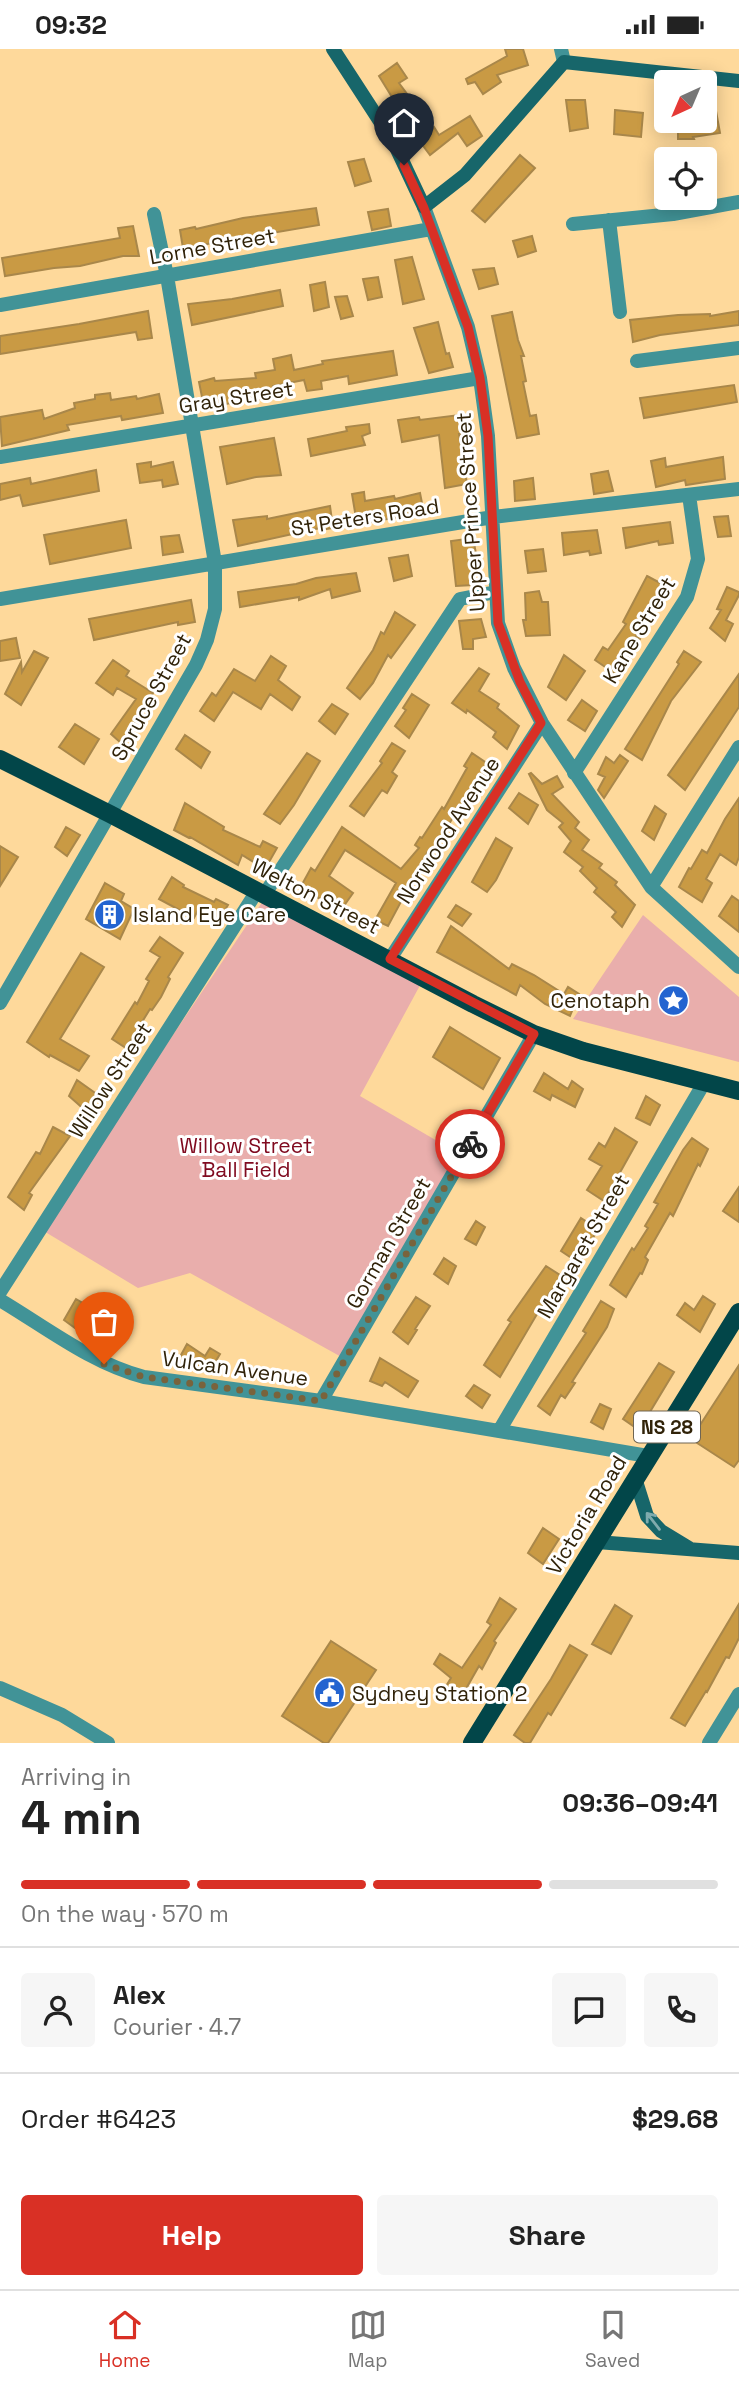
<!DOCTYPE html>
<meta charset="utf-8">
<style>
body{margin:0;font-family:"Space Grotesk",sans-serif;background:#f6f6f6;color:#222;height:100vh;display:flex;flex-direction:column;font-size:26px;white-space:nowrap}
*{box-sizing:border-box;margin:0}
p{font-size:23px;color:#767676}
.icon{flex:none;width:38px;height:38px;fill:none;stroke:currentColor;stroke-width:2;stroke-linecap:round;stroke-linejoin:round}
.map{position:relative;height:1694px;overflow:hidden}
.panel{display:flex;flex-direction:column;background:#fff;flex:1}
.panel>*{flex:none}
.needle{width:46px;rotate:224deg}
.buttons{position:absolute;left:654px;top:21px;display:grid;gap:14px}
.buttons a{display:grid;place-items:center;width:63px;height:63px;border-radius:7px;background:#fff;box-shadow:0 4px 18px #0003;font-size:35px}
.pin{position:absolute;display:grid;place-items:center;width:60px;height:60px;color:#fff;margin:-72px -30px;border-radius:50% 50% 50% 0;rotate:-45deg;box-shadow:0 0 7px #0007}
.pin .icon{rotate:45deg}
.courier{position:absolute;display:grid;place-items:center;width:70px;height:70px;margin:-35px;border:5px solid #d93025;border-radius:50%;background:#fff;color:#222;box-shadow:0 2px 9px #0007}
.summary em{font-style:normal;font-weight:800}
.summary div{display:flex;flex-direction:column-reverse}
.summary{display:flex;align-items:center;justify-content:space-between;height:119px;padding:0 21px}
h1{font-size:46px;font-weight:800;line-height:52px}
.bar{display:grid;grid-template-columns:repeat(4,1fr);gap:10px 7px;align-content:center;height:84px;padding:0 21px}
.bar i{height:9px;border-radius:5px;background:#e0e0e0}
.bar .selected{background:#d93025}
.bar p{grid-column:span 4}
.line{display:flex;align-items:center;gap:18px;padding:0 21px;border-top:2px solid #e0e0e0}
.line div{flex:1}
.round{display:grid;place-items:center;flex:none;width:74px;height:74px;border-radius:7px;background:#f6f6f6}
.primary-button{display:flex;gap:14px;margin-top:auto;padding:14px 21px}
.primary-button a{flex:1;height:80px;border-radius:7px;background:#d93025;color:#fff;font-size:28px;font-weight:800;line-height:80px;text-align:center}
.primary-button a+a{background:#f6f6f6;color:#222}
.status{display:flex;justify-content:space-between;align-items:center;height:49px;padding:0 35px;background:#fff;direction:ltr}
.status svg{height:19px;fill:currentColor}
.menu{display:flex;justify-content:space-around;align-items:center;height:98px;border-top:2px solid #e0e0e0;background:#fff;font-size:19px;color:#767676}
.menu a{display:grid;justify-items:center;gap:4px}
.menu .selected{color:#d93025}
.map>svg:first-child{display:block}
</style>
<div class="status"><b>09:32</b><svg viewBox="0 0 49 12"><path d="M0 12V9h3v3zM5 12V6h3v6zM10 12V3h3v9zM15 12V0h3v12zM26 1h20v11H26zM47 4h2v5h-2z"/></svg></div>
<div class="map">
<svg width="739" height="1694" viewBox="0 0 739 1694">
<rect width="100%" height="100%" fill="#fed99b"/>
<path fill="#e9aeac" d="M267,846L424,929L360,1047L463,1107L345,1310L190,1224L138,1239L42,1181Z
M643,866L739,948V1013L573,970Z"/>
<path fill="#c99a44" stroke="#a9874a" stroke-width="2" d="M505,0H523L528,16L497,26L501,33L483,45L475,33L468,35L466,30L507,7Z
M397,14L407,29L399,34L416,57L398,70L390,57L395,53L379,27Z
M566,51H585L588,79L570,82Z
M615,61L643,64L641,88L614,85Z
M716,62L720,84L693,88L694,90H678V72H705V63Z
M470,67L482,87L467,97L458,84L430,106L415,86L427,76L430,81L434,78L439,86Z
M520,106L535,119L485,173L472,162Z
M364,110L371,132L355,137L348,113Z
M316,159L319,176L183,199L180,181L195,178L196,180L243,169Z
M388,160L391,177L372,181L368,163Z
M133,177L139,207H123L80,217L54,219L5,227L2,209L120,189L118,179Z
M532,187L536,202L518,208L513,192Z
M412,208L424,250L403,255L395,211Z
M494,219L498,235L479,240L473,221Z
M378,228L382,248L368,251L363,230Z
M325,233L329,258L314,262L310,236Z
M280,241L283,257L192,276L188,255L232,250Z
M347,247L353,267L341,270L335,248Z
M148,262L152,289L138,291L136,283L0,305V287L79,275Z
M739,262V276L660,286L633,293L630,271L678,266L710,265V267Z
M512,263L518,291L524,307H521L526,332L523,333L530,367L536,366L539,385L517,389L492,267Z
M438,273L446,305L449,304L453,318L429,324L414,279Z
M393,302L397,326L349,335L348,327L321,332L322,340L307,342L304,331L273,337L275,348L204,358L199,333L214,329L215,332L256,329L255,324L275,321L273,310L291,306L294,321L323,315L322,312Z
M734,336L737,353L644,369L640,349Z
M110,344L111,351L136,347L137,350L159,345L163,364L122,371L121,367L67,376L69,381L2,397L0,368L42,361L44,370L75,359L74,354L95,350V346Z
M459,366L462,385H459L467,435L445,439L439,386L402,393L398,371L419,368L420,371Z
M369,375L370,384L362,387L365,396L311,407L308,390L347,382L346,378Z
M274,389L281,426L256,428L227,435L220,398Z
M723,408L725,430L686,436L685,431L656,438L651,412L665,409L666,418Z
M151,413V418L173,413L178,435L163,438L162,431L140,434L137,415Z
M96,421L99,442L23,457L20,446L0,451V435L30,429L31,435Z
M608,422L613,442L594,445L591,425Z
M533,429L535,450L515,452L514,432Z
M364,443L365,452L394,447L395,450L420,444L424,464L357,475L352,445Z
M330,457L333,479L321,481L320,479L238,497L233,471L267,467V470Z
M728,467L731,487L718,488L714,468Z
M126,471L131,499L50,515L44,486Z
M670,473L673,494L659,496L658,492L626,499L623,479Z
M597,481L601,504L590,506L589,502L564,506L562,484Z
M179,486L183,503L163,506L161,488Z
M473,489L477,510L470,511L473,536L456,537L451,492Z
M543,500L546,522L528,524L525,502Z
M408,506L412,527L394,532L389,509Z
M356,524L360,542L332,549L330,540L299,551V548L240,558L238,543L296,535L316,529Z
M647,527L664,536L636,587L640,590L617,626L595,611L603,598L608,601L626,575L623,573Z
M727,538L739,543V546L726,571L733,575L725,592L710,579L721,561L717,560Z
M539,542L542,553H548L550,586L526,587L523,571H526L525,544Z
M191,551L195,573L178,576V573L94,591L89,570Z
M395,563L415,576L391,609L388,606L373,634L360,650L347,639L373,601L381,583L384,585Z
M481,570L486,588L473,590V600H463L459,572Z
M16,589L20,609L0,612V592Z
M34,602L48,609L21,656L5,645L21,613L22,623Z
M684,602L701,613L671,652L642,711L625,700L679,615L677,613Z
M564,606L585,622L566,651L548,638Z
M271,607L286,617L278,631L300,648L292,661L270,645L261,660L233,643L214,672L200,662L212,644L216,647L234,620L255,632Z
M113,611L129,622L126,627L153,644L121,694L111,685L136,650L117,639L113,646L96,634Z
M479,619L489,625L479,642L499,655L497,659L519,677L507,700L493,688L496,683L467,661L466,664L452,654Z
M739,625V658L685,741L668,726Z
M412,645L429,656L409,689L395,677L406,661L403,659Z
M582,651L597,662L585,682L568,671Z
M332,655L348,665L335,685L319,672Z
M75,675L99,690L84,715L59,698Z
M185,686L210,703L201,719L176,700Z
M392,694L405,702L392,723L397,727L387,744L382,741L364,767L350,757L382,714L380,712Z
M307,704L320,712L294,756L280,775L264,765Z
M472,704L494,719L485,733L479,729L459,762L457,761L431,807L427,804L388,877L375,871L396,834L345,801L329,827L353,844L341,861L300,839L311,819L315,822L342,778L401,820L419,799L415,796L420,788L422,789L442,758L444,760L467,719L464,717Z
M620,706L628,712L604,749L598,741L605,728L598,725L606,708L614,714Z
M531,724L542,735L557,727L563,738L552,745L579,773L575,779L589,791L582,801L602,815L599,819L617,833L615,836L635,856L622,878L612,868L616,863L594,843L597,839L580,822L583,818L564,803L571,792L559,778L563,774L547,761L529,725Z
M519,744L538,756L528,775L509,759Z
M739,749V808L736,816L720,805L706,830L712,834L702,853L679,838L689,819L691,820L702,801L707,804L725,770Z
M185,754L224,778L223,781L260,798L263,792L277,799L265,820L242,806L238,816L190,788L189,789L174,781Z
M655,757L666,765L654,791L642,782Z
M66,778L80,786L67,807L55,798Z
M496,789L512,799L496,831L487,843L472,833Z
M0,797L18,808L0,837Z
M172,828L184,836L183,838L214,853L216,850L228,856L217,874L198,861L194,869L159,850Z
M105,834L124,845L121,852L134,860L120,890L86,870Z
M732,847L739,852V883L719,867Z
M456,856L471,865L462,877L448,868Z
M451,877L509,920L512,915L534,926L564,945L568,938L579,945L570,967L545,955L520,936L516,946L437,903Z
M160,888L183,904L168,928L170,930L161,948L152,961L150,960L126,999L112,990L135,953L137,955L149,932L146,930L160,908L150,902Z
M81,904L104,918L60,990L89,1007L79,1022L50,1006L49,1008L27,993Z
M450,978L500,1009L483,1040L433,1008Z
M544,1024L568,1040L572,1032L583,1040L575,1058L552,1046L550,1051L534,1042Z
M77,1031L98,1046L87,1063L69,1047Z
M646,1047L660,1056L650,1076L636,1069Z
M53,1078L70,1087L29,1144L32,1146L24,1161L8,1148L36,1103L40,1105Z
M615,1079L637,1093L604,1152L587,1141L602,1117L589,1110L599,1094L605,1098Z
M692,1089L708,1100L700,1117L698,1115L673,1167L670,1164L645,1208L648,1211L642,1225L640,1224L626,1248L610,1236L632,1199L634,1201L648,1179L645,1177L658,1155L654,1153L683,1101Z
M739,1138V1173L723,1162Z
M581,1169L598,1180L579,1214L561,1202Z
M476,1172L485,1178L476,1196L465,1190Z
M444,1209L456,1217L448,1235L434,1225Z
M546,1217L563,1228L550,1243L500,1328L484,1316L511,1273L508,1271Z
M703,1247L715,1255L700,1283L677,1266L685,1254L694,1261Z
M416,1248L430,1257L415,1280L417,1281L408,1295L393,1283Z
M76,1250L88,1257L75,1279L64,1271Z
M601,1252L614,1260L607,1278L572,1333L575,1334L565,1349L561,1346L550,1366L538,1357L586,1284L583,1282Z
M187,1295L205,1307L210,1299L220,1305L208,1325L191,1316L187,1321L175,1317Z
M380,1309L418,1332L408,1348L385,1333L382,1337L370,1332Z
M659,1314L674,1323L639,1381L623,1370Z
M739,1316V1411L734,1418L691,1390Z
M474,1336L490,1346L482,1359L466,1347Z
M600,1355L611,1360L603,1380L591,1373Z
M543,1479L559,1490L543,1515L528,1504Z
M500,1549L516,1560L494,1592L496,1594L482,1620L479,1617L459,1652L443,1642L451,1629L434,1615L440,1605L462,1619L491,1576L487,1573Z
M739,1555V1589L729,1609L726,1608L707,1643L706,1642L685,1677L671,1669Z
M615,1556L632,1567L611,1605L592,1595Z
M331,1592L376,1621L328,1694H324L282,1667Z
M570,1596L587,1606L551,1666L548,1664L530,1694H525L514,1686L551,1630Z"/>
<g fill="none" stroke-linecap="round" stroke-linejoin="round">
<path stroke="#419397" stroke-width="14" d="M561,0L564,13
M424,158L468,278L480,329L488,387L498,574L514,619L542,674L651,838L739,918
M609,171L620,263
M573,175L673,165L739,153
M0,256L431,180
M637,312L739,299
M0,408L480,329
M0,550L493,468L739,440
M574,724L687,548L698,510L689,446
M651,838L739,698
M264,846L460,550L496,543
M390,910L542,674
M0,954L196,616L207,591L215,560V514L167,227L154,165
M0,1243L257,842
M0,1251C47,1279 91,1314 144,1328L321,1352L648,1407
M321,1352L534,985
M499,1382L704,1034
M0,1639L62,1666L108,1694
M709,1694L739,1645"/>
<path stroke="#17666a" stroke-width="14" d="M333,0L394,94L424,158L465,126L564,13L739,32
M635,1429L647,1467L661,1482L689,1499
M597,1493L739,1504"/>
<path stroke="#024649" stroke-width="18" d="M0,710L110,765L473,955L534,985L583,1002L739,1042
M472,1694L739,1263"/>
</g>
<defs><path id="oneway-shaft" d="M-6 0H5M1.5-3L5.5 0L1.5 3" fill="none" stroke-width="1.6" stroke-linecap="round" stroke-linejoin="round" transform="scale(1.75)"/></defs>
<use stroke="#7fabad" href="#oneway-shaft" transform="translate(653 1472) rotate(-128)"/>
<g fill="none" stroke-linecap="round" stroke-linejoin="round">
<path stroke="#79633c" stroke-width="7" stroke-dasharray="0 12.6" d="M104,1315L144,1328L321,1352L470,1095"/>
<path stroke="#d93025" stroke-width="9" d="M404,116L424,159L468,278L480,329L488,387L498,574L520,633L541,674L390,910L534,985L470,1095"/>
</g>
<defs>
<symbol id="building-disc" viewBox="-11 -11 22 22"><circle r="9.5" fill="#2364d0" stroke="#fff"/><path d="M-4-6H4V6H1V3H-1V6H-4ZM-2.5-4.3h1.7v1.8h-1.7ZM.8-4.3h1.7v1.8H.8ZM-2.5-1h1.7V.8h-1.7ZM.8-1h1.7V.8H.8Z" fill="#fff"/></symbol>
<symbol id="sight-disc" viewBox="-11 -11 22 22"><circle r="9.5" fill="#2364d0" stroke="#fff"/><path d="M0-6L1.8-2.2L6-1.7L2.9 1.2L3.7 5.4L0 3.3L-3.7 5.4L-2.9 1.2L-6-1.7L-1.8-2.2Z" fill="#fff"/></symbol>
<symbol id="civic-disc" viewBox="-11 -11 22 22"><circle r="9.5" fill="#2364d0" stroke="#fff"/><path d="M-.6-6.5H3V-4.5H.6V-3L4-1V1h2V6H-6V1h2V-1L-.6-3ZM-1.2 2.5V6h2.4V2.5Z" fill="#fff"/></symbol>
</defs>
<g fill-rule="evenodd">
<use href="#building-disc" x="92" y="848" width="35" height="35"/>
<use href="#sight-disc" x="656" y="934" width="35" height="35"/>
<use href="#civic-disc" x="312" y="1626" width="35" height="35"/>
</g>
<g text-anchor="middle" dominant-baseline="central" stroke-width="6" stroke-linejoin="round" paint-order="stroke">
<rect fill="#fff" stroke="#6f6553" stroke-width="2" x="634" y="1362.5" width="66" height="31" rx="5"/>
<g font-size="19" font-weight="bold" fill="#312309">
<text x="667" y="1378">NS 28</text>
</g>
<g font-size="21" fill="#312309" stroke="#fff">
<text transform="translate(212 197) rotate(-10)">Lorne Street</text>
<text transform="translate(236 348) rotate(-9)">Gray Street</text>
<text transform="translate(470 463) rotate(-94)">Upper Prince Street</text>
<text transform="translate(365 468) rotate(-9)">St Peters Road</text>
<text transform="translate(639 581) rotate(-59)">Kane Street</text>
<text transform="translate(151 648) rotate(-61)">Spruce Street</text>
<text transform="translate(448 781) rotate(-57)">Norwood Avenue</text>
<text transform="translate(316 847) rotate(27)">Welton Street</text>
<text transform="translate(110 1031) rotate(-57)">Willow Street</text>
<text transform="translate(388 1194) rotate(-60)">Gorman Street</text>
<text transform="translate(583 1197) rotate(-60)">Margaret Street</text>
<text transform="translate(235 1319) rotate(8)">Vulcan Avenue</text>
<text transform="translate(586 1466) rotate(-59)">Victoria Road</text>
</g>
<g font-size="21" fill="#312309" stroke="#fff" text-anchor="start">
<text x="133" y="865">Island Eye Care</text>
<text x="650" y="951" text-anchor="end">Cenotaph</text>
<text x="352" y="1644">Sydney Station 2</text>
</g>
<g font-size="21" fill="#800b20" stroke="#fff">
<text x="246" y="1096">Willow Street<tspan x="246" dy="24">Ball Field</tspan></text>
</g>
</g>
</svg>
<div class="buttons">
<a><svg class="needle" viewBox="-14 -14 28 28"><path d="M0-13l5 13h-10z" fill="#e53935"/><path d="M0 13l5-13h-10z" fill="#767676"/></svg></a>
<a><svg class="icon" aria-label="locate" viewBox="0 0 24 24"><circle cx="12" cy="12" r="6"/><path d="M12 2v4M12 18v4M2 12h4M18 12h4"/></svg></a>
</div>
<div class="pin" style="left:104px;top:1315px;background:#ea580c"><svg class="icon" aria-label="bag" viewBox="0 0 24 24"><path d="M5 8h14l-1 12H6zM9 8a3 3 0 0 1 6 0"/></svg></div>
<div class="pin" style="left:404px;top:116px;background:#1f2937"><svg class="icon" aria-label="home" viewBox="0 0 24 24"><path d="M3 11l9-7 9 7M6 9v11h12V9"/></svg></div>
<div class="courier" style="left:470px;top:1095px"><svg class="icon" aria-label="bike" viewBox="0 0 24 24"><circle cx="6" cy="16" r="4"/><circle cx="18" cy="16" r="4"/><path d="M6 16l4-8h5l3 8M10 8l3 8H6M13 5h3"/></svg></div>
</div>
<section class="panel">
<div class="summary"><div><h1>4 min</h1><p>Arriving in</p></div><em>09:36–09:41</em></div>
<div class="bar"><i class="selected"></i><i class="selected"></i><i class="selected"></i><i></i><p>On the way · 570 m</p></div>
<div class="line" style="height:126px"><a class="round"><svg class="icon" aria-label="person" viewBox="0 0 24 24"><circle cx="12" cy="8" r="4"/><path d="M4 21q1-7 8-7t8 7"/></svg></a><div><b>Alex</b><p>Courier · 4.7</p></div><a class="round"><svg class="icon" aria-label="chat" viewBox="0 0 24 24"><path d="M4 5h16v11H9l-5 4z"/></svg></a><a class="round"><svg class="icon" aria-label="phone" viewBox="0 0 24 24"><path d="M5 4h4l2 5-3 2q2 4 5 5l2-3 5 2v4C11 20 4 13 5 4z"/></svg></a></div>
<div class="line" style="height:91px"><div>Order #6423</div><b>$29.68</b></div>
<div class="primary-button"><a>Help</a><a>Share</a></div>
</section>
<nav class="menu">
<a class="selected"><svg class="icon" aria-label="home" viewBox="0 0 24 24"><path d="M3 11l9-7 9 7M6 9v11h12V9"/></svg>Home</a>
<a><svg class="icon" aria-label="map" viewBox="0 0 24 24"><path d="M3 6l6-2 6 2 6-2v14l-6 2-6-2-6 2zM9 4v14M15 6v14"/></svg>Map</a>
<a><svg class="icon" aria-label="saved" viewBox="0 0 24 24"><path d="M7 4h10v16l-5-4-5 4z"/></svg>Saved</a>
</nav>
